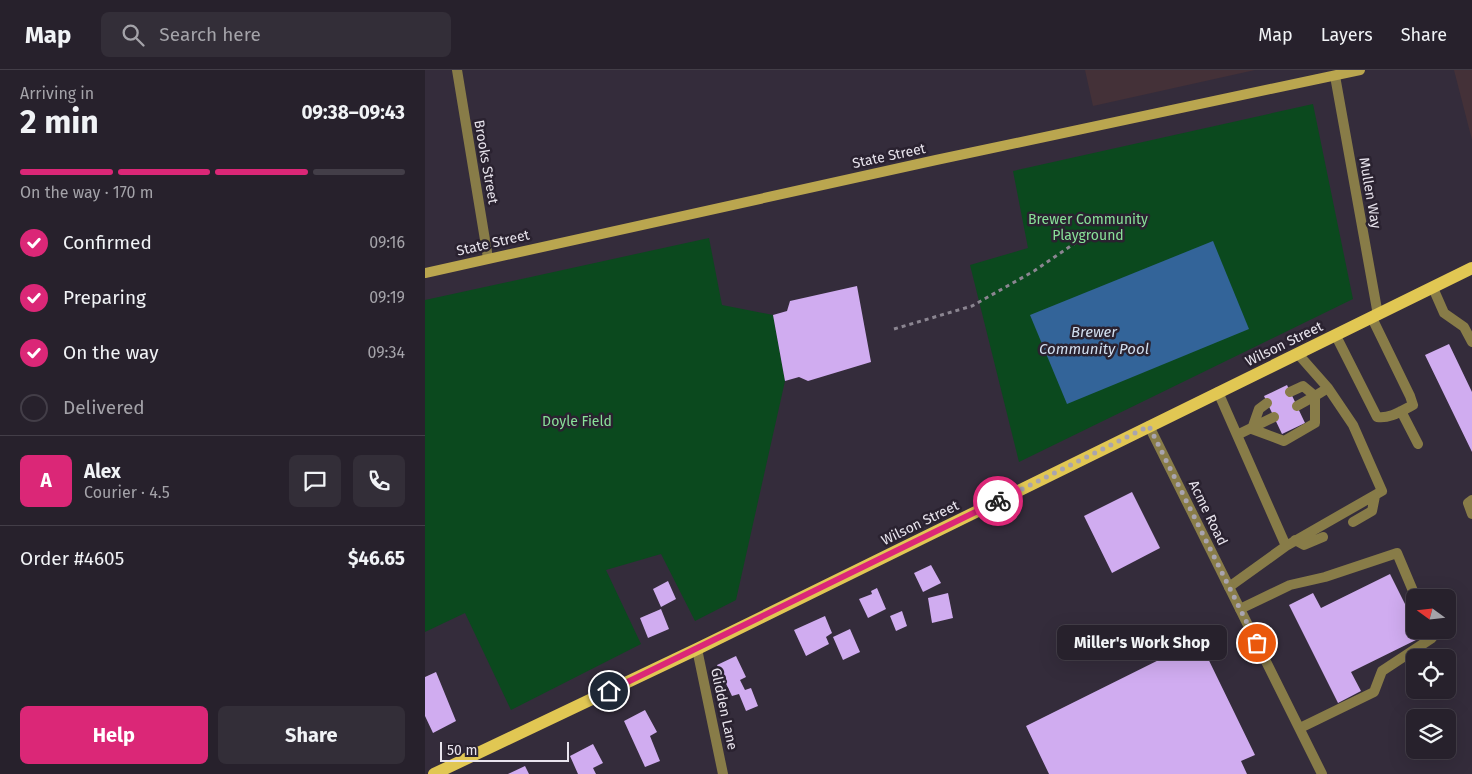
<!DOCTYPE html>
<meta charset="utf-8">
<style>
body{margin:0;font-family:"Fira Sans",sans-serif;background:#332e38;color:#f1f3f6;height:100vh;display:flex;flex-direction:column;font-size:19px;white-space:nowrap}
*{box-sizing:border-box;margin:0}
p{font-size:16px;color:#a4a3a9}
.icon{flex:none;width:28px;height:28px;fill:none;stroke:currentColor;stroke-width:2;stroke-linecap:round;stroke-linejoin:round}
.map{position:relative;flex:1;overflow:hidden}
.side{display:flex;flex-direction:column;background:#27212c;width:425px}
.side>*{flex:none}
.needle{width:32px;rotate:285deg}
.tools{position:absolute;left:981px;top:519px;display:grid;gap:10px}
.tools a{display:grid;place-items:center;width:50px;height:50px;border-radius:8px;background:#27212c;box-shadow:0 5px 20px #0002,0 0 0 1px #433e48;font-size:25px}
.scale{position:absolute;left:15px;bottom:12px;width:129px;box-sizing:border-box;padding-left:5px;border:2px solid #e8e4ed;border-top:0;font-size:14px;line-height:18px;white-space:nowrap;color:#e8e4ed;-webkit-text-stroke:4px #2a2230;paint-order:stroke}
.pin{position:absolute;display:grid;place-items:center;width:42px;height:42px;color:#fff;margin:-21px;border:2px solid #fff;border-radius:50%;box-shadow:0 1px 5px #0007}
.courier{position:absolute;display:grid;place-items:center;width:50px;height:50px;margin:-25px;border:4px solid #db2777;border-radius:50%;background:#fff;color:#222;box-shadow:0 1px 6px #0007}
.bubble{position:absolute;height:35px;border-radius:8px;background:#27212c;box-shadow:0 5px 20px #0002,0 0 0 1px #433e48;font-size:16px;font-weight:700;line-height:35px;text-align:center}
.headline em{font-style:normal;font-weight:700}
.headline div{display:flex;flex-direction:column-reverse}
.headline{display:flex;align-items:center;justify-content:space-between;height:85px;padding:0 20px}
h1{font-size:32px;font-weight:700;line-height:38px}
.bar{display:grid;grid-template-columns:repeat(4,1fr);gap:8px 5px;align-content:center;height:60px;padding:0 20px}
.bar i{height:6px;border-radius:4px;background:#433e48}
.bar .current{background:#db2777}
.bar p{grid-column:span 4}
.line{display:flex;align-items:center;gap:12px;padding:0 20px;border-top:1px solid #433e48}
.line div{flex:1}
.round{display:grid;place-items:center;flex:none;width:52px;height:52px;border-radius:8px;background:#332e38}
ol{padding:0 20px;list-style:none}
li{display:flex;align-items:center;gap:15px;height:55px}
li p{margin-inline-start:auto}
li .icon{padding:5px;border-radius:50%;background:#db2777;color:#fff;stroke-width:4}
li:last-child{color:#a4a3a9}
li i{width:28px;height:28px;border:2px solid #433e48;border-radius:50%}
.primary-button{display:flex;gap:10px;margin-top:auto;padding:10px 20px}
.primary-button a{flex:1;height:58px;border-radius:8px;background:#db2777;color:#fff;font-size:20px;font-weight:700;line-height:58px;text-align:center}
.primary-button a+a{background:#332e38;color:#f1f3f6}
header{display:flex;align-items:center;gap:30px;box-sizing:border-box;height:70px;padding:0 25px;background:#27212c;border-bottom:1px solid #433e48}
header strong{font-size:24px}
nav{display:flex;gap:28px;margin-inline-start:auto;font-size:18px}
.search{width:350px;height:45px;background:#332e38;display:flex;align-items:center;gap:12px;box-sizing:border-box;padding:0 18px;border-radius:8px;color:#a4a3a9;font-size:19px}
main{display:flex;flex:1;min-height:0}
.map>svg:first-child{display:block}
</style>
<header>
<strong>Map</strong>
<div class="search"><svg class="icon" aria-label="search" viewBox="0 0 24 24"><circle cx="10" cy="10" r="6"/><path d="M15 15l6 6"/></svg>Search here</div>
<nav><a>Map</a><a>Layers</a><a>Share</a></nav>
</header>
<main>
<section class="side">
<div class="headline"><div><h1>2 min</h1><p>Arriving in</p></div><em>09:38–09:43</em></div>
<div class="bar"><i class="current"></i><i class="current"></i><i class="current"></i><i></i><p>On the way · 170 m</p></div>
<ol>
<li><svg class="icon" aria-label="check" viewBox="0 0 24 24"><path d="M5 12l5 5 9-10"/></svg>Confirmed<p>09:16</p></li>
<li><svg class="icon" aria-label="check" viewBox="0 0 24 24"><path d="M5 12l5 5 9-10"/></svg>Preparing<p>09:19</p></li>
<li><svg class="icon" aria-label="check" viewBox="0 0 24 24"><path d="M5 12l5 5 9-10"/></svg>On the way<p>09:34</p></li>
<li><i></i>Delivered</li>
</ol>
<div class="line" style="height:90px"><b class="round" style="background:#db2777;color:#fff">A</b><div><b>Alex</b><p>Courier · 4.5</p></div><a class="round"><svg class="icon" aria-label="chat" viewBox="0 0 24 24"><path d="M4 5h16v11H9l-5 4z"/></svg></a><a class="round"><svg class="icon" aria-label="phone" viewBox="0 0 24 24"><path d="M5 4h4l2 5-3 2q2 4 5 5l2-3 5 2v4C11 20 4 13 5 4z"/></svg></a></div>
<div class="line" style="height:65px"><div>Order #4605</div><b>$46.65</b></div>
<div class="primary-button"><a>Help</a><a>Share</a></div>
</section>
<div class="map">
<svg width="1047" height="704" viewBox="0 0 1047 704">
<rect width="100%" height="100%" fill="#342c3b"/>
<path fill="#443138" d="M660,0H830L668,36Z
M1029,0H1047V70Z"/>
<path fill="#0b491e" d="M888,34L928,229L594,392L545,195L603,178L588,101Z
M284,168L297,235L348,245L360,311L311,530L270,551L236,484L181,500L216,574L86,640L40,543L0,562V230Z"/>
<path fill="#336499" d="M788,171L824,259L642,334L605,245Z"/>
<path fill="#d0acf0" d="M432,216L446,292L383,311L374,307L360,311L348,245L362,241L365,231Z
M1024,274L1047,322V382L1000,285Z
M862,315L880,353L857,364L839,326Z
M707,422L735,478L687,503L659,446Z
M506,495L516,513L498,522L489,503Z
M965,504L990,554V560H993L997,567L926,602L936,621L913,633L864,535L888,523L896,538Z
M243,511L251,529L236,537L228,519Z
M452,518L461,539L443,548L434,529L447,524L446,521Z
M523,523L528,548L507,553L503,528Z
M236,539L244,559L223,568L215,548Z
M477,541L482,556L471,561L465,546Z
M400,546L407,563L401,567L404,574L381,586L369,560Z
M425,559L435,582L418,590L408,567Z
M774,570L830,685L816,691L822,704H624L601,656Z
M311,586L321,607L315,610L320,620L326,618L333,636L321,641L314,624L307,626L292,595Z
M11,602L31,651L8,663L0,646V607Z
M220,640L232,662L225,666L235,691L220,697L199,651Z
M168,674L178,693L168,698L171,704H153L145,686Z
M100,696L104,704H83Z"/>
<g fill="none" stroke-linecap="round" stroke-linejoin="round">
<path stroke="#8b8591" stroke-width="3" stroke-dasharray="4 4" stroke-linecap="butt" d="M469,259L547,236L609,201L656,169"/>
<path stroke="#887c48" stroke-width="10" d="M1008,218L1019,243L1039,257L1047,272
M911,266L952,347C965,349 976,341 988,335L985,326L947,248
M793,322L861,476L804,517
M865,322L878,316L890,326L903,318
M842,333L834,339L827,359L859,371L890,353V326L872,336
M976,341L993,374
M812,365L849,347
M1047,430L1043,433L1047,444
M928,452L947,441L950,426
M870,470L879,475L898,467
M861,476L957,421L928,355L903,318L873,284
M815,539L865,515L900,507L972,483L991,528
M875,658L949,622L957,601L1007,568L1004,560"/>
<path stroke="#887c48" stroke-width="10" d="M32,0L63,188
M910,6L953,245
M724,356L897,704
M272,579L298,704"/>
<path stroke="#baa64f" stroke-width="10" d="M0,203L511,90L935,0"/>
<path stroke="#e1c753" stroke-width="12" d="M9,704L272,579L1047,198"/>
</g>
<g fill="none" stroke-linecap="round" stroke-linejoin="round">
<path stroke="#a9a4af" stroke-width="5" stroke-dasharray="0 9" d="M573,431L724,356L832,573"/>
<path stroke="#db2777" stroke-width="6" d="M184,621L573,431"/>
</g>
<g text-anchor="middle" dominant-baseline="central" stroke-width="5" stroke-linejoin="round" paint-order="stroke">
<g font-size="14" fill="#e8e4ed" stroke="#2a2230">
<text transform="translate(464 86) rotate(-12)">State Street</text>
<text transform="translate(61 92) rotate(80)">Brooks Street</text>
<text transform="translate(945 123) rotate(80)">Mullen Way</text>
<text transform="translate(68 173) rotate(-13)">State Street</text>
<text transform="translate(859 274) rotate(-26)">Wilson Street</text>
<text transform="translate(783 443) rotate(64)">Acme Road</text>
<text transform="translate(495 453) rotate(-26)">Wilson Street</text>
<text transform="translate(299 639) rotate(78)">Glidden Lane</text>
</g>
<g font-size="14" fill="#89e199" stroke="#2a2230">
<text x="663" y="149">Brewer Community<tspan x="663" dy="16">Playground</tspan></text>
<text x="152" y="351">Doyle Field</text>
</g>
<g font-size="15" font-style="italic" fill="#d1deee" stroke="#2a2230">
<text x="669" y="262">Brewer<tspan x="669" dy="17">Community Pool</tspan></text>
</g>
</g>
</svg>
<div class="tools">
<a><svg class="needle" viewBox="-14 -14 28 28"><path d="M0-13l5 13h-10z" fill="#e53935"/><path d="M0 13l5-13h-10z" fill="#a4a3a9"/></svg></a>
<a><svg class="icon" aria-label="locate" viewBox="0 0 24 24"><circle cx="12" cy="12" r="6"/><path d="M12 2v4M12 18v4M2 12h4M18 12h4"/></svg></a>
<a><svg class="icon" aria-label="layers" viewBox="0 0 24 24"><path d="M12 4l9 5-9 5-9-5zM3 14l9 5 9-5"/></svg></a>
</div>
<div class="scale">50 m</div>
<div class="pin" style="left:832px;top:573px;background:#ea580c"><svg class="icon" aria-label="bag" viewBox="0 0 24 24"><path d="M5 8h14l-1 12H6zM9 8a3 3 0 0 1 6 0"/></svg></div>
<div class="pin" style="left:184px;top:621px;background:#1f2937"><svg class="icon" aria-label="home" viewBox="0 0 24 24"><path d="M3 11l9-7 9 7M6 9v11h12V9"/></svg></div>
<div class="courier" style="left:573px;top:431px"><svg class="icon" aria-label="bike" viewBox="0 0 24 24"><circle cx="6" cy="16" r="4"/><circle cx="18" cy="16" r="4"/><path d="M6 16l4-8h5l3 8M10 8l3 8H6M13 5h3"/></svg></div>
<div class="bubble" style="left:632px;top:555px;width:170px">Miller's Work Shop</div>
</div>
</main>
